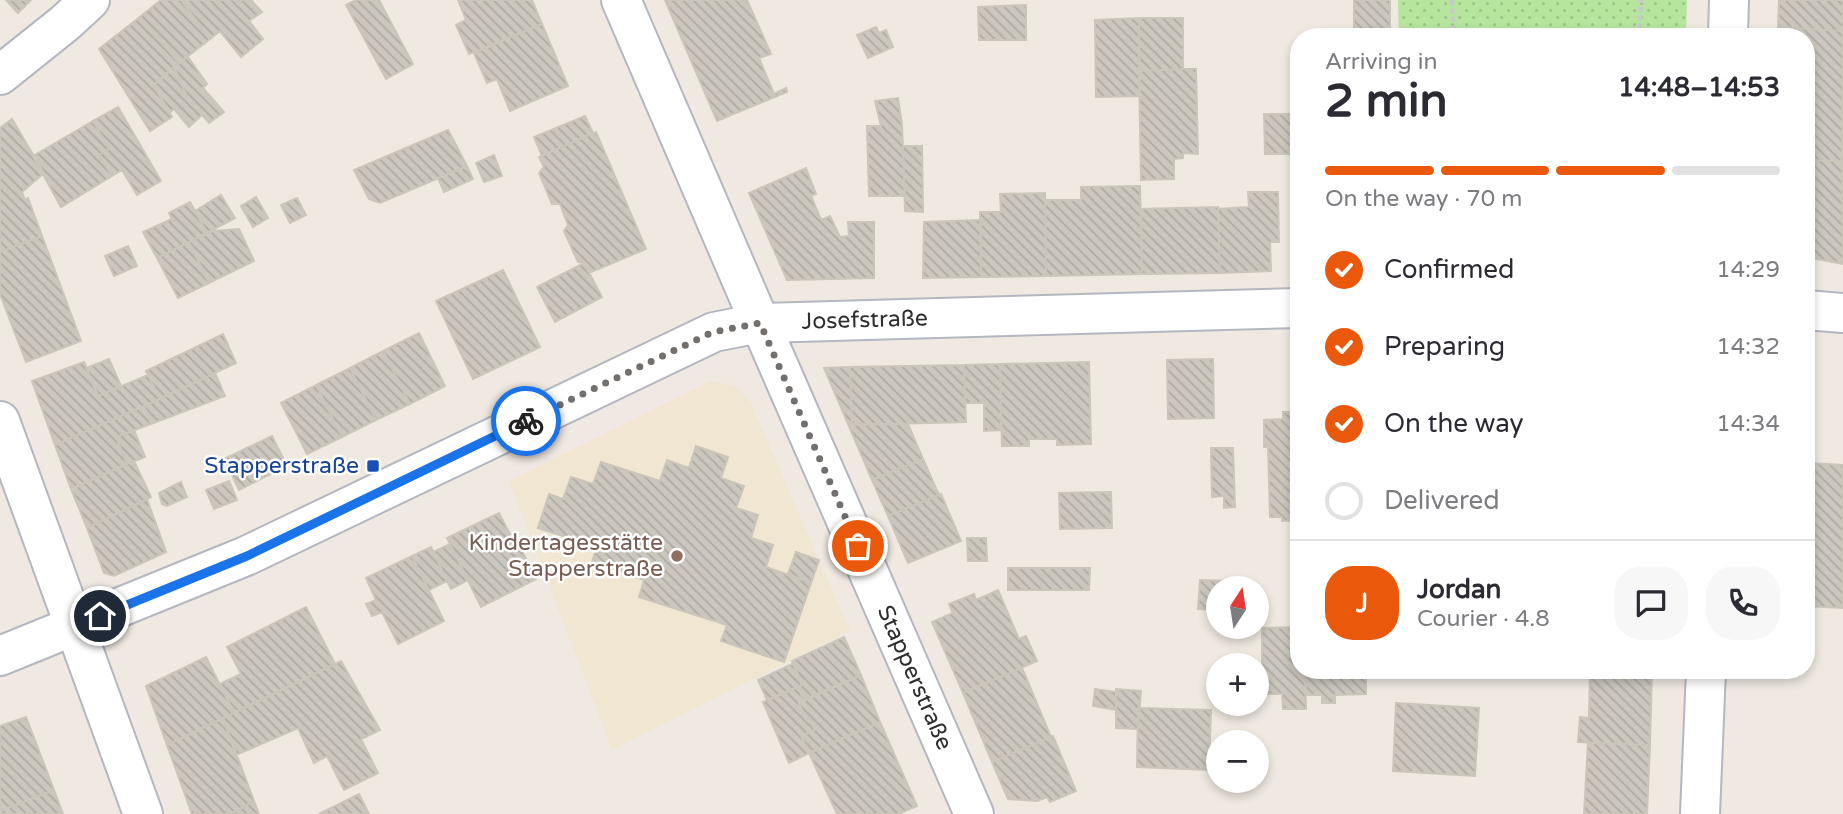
<!DOCTYPE html>
<meta charset="utf-8">
<style>
body{margin:0;font-family:"Varela Round",sans-serif;background:#f7f7f7;color:#2b2b33;height:100vh;display:flex;flex-direction:column;font-size:26px;white-space:nowrap}
*{box-sizing:border-box;margin:0}
p{font-size:23px;color:#7c7c81}
.icon{flex:none;width:38px;height:38px;fill:none;stroke:currentColor;stroke-width:2;stroke-linecap:round;stroke-linejoin:round}
.map{position:relative;flex:1;overflow:hidden}
.details{position:absolute;left:1290px;top:28px;width:525px;height:651px;display:flex;flex-direction:column;background:#fff;border-radius:28px;box-shadow:0 4px 10px #0003}
.details>*{flex:none}
.needle{width:46px;rotate:12deg}
.fabs{position:absolute;left:1206px;top:576px;display:grid;gap:14px}
.fabs a{display:grid;place-items:center;width:63px;height:63px;border-radius:50%;background:#fff;box-shadow:0 4px 10px #0003;font-size:35px}
.pin{position:absolute;display:grid;place-items:center;width:60px;height:60px;color:#fff;margin:-30px;border:4px solid #fff;border-radius:50%;box-shadow:0 2px 7px #0007}
.courier{position:absolute;display:grid;place-items:center;width:70px;height:70px;margin:-35px;border:5px solid #1a73e8;border-radius:50%;background:#fff;color:#222;box-shadow:0 2px 9px #0007}
.summary em{font-style:normal;font-weight:700}
.summary div{display:flex;flex-direction:column-reverse}
.summary{display:flex;align-items:center;justify-content:space-between;height:119px;padding:0 35px}
h1{font-size:46px;font-weight:700;line-height:52px}
.bar{display:grid;grid-template-columns:repeat(4,1fr);gap:10px 7px;align-content:center;height:84px;padding:0 35px}
.bar i{height:9px;border-radius:5px;background:#e1e1e2}
.bar .on{background:#ea580c}
.bar p{grid-column:span 4}
.line{display:flex;align-items:center;gap:18px;padding:0 35px;border-top:2px solid #e1e1e2}
.line div{flex:1}
.round{display:grid;place-items:center;flex:none;width:74px;height:74px;border-radius:28px;background:#f7f7f7}
ol{padding:0 35px;list-style:none}
li{display:flex;align-items:center;gap:21px;height:77px}
li p{margin-inline-start:auto}
li .icon{padding:7px;border-radius:50%;background:#ea580c;color:#fff;stroke-width:4}
li:last-child{color:#7c7c81}
li i{width:38px;height:38px;border:4px solid #e1e1e2;border-radius:50%}
.map>svg:first-child{display:block}
</style>
<div class="map">
<svg width="1843" height="814" viewBox="0 0 1843 814">
<defs>
<pattern id="park-dots" width="8" height="8" patternUnits="userSpaceOnUse" patternTransform="scale(1.75)"><rect width="8" height="8" fill="#b6e59e"/><path d="M2 2h.1M6 6h.1" fill="none" stroke="#9dc588" stroke-width="1.8" stroke-linecap="round"/></pattern>
<pattern id="building-back-hatch" width="6" height="6" patternUnits="userSpaceOnUse" patternTransform="scale(1.75)"><rect width="6" height="6" fill="#cbc7bf"/><path d="M-1 5l2 2M0 0l6 6M5-1l2 2" fill="none" stroke="#afaba4"/></pattern>
</defs>
<rect width="100%" height="100%" fill="#efe9e1"/>
<path fill="#f0e6d1" d="M711,381L734,386L749,399L850,631L612,750L509,481Z"/>
<path fill="url(#park-dots)" d="M1398,0H1687L1686,37H1399Z"/>
<path fill="url(#building-back-hatch)" stroke="#cbc5ba" stroke-width="2" d="M6,0H31L18,13Z
M161,0H181L210,39L179,63L140,17Z
M181,0H251L262,12L249,21L263,39L241,57L220,31L210,39Z
M356,0H379L413,64L386,79L346,5Z
M458,0H532L542,24L469,54L456,25L466,20Z
M665,0H747L771,54L759,58L774,94L786,88L787,92L717,121Z
M1354,0H1390V37H1354Z
M1779,0H1843V31L1778,27Z
M1026,5V40H979L978,7Z
M140,17L179,63L154,85L172,117L150,131L99,49Z
M1139,18H1183V69L1139,71Z
M1139,18L1140,96L1096,97L1095,20Z
M542,24L568,86L510,111L497,79L487,83L474,53Z
M876,27L879,33L886,30L893,47L868,58L857,35Z
M1778,27L1843,31L1842,161L1806,160V37H1778Z
M188,57L207,84L203,88L224,112L209,123L188,99L174,67Z
M174,67L188,99L202,115L189,127L174,109L169,113L154,85Z
M1183,69H1196L1198,154L1183,153V158L1174,159V179L1141,180L1139,71Z
M898,98L902,125L905,196H869L867,126H881L875,101Z
M118,107L161,181L137,195L122,170L112,176L99,155L109,149L93,121Z
M1264,114H1294V154H1265Z
M585,116L593,133L542,156L534,137Z
M12,119L44,173L22,192L25,200L28,198L42,236L0,252V128Z
M93,121L109,149L99,155L112,176L61,207L33,156Z
M448,130L467,166L380,203L369,199L354,170Z
M596,132L646,249L589,273L584,263L578,262L564,231L568,225L560,204H552L539,173L544,167L539,157Z
M903,146H922L923,212L905,211Z
M494,155L502,176L484,182L476,163Z
M1806,160L1842,161L1843,264L1806,257Z
M467,166L473,179L444,192L438,178Z
M806,168L816,194L811,196L821,220L830,216L840,237L849,236L848,222H874V278L787,280L749,193Z
M1140,186L1142,274L1046,276L1045,200H1081V187Z
M1248,192H1278L1279,242H1270L1271,271L1220,273L1218,209L1249,207Z
M1045,193L1046,276L981,277L980,212H1001L1000,194Z
M221,195L235,218L207,233L195,211Z
M256,197L268,218L253,227L241,206Z
M297,198L306,215L290,223L281,205Z
M190,202L207,233L157,258L143,232L172,219L169,213Z
M1218,207L1220,273L1142,274L1141,209Z
M981,220V277L923,278L924,222Z
M239,229L254,261L209,283L189,242L213,231Z
M42,236L81,341L26,362L0,294V252Z
M189,242L209,283L178,298L157,258Z
M128,246L137,266L114,276L105,256Z
M584,263L602,297L555,322L537,287Z
M503,270L540,347L473,379L436,301Z
M419,333L445,386L410,404L383,351Z
M223,334L236,363L160,399L146,371Z
M383,351L410,404L376,420L350,368Z
M109,359L121,386L98,396L86,368Z
M1213,359L1214,418L1168,419L1167,360Z
M84,362L98,396L148,375L160,399L55,445L32,381Z
M1089,362L1091,444L1057,445V439H1029V446H1002L1000,364Z
M1000,364L1001,430L984,431V403H965L964,365Z
M964,365L966,422L852,425L850,367Z
M850,367L852,425L848,424L824,368Z
M350,368L376,420L342,437L316,385Z
M215,373L225,396L151,424L144,406Z
M316,385L342,437L307,454L281,403Z
M144,406L151,424L116,437L127,464L71,489L55,445Z
M1283,412H1298V520L1282,521V517H1270L1268,447H1264V420L1283,419Z
M848,424H908L923,459L872,480Z
M134,430L145,457L127,464L116,437Z
M272,436L287,466L239,490L224,459Z
M696,446L728,457L721,478L744,486L736,508L758,515L751,538L773,545L766,567L811,583L784,662L721,641L727,625L639,597L644,580L592,562L597,547L538,528L549,494L563,499L571,477L593,484L601,462L660,481L667,460L689,468Z
M1211,448H1233L1235,507L1224,508V496L1212,497Z
M923,459L939,495L888,516L872,480Z
M134,461L151,497L87,528L71,489Z
M1806,463L1843,465V608L1806,606Z
M229,481L237,500L214,509L206,490Z
M181,482L187,497L167,506L162,504L159,493Z
M1111,492L1112,528L1060,529L1059,493Z
M941,494L961,541L908,563L888,516Z
M147,499L166,552L114,576L104,573L87,528Z
M499,513L511,536L514,534L536,579L481,607L447,538Z
M967,538H986L987,561H968Z
M450,544L468,580L451,589L433,552Z
M431,547L447,581L429,590L412,556Z
M796,552L819,560L811,583L788,574Z
M412,556L444,621L398,644L382,612L372,616L366,604L376,600L366,578Z
M1008,568H1090L1089,590H1008Z
M1200,580L1229,581V588H1218V610L1198,609Z
M998,590L1019,639L1026,636L1037,661L963,693L932,622L953,613L949,604L974,594L976,600Z
M306,607L335,664L234,713L220,684L241,674L227,647Z
M1298,627V670H1305L1306,709H1283L1282,694H1262V628Z
M844,637L861,675L803,700L798,687L802,685L792,661Z
M206,657L234,713L167,745L146,686Z
M341,661L380,730L361,739L378,773L344,790L327,756L314,763L298,728L236,755L223,718Z
M794,663L802,685L767,700L758,680Z
M1022,668L1051,737L992,762L963,693Z
M1305,670H1366V694L1335,695V703H1322V695H1306Z
M1590,670H1652L1650,745L1578,742L1580,717L1589,718Z
M861,675L880,722L809,753L801,736L815,730L809,718L806,720L799,703Z
M798,687L803,700L799,703L806,720L809,718L815,730L801,736L809,753L789,763L763,702Z
M1095,689L1116,692V710L1093,706Z
M1116,689L1141,691L1138,729L1116,728Z
M1396,703L1479,708L1475,776L1393,771Z
M1138,708L1211,710L1209,770L1137,767Z
M26,717L54,790L0,811V726Z
M223,718L254,801L230,814H192L167,745Z
M880,722L917,806L898,814H837L809,753Z
M1053,736L1076,791L1050,802L1047,797L1037,801L1008,799L992,762Z
M1588,743L1650,745L1647,814H1584Z
M54,790L63,814H0V811Z
M359,794L369,814H319Z
M254,801L259,814H230Z"/>
<g fill="none" stroke-linecap="round" stroke-linejoin="round">
<defs>
<g id="minor">
<path d="M1728,37L1729,0"/>
<path d="M0,75L65,23L90,0"/>
<path id="s1" d="M760,323L974,814"/>
<path d="M0,421L143,814"/>
<path d="M1700,814L1706,670"/>
</g>
<g id="tertiary">
<path d="M621,0L760,323"/>
<path d="M1806,310L1843,313"/>
<path id="s2" d="M0,656L246,556L714,332L760,323L1298,308"/>
</g>
</defs>
<use href="#minor" stroke="#b4b7c1" stroke-width="42"/>
<use href="#tertiary" stroke="#b4b7c1" stroke-width="42"/>
<path stroke="#c9c9c9" stroke-width="4.5" stroke-dasharray="5 3.5" stroke-linecap="butt" d="M1452,0L1454,37
M1639,37L1641,0"/>
<use href="#minor" stroke="#fff" stroke-width="38"/>
<use href="#tertiary" stroke="#fff" stroke-width="38"/>
</g>
<g fill="none" stroke-linecap="round" stroke-linejoin="round">
<path stroke="#726f6d" stroke-width="7" stroke-dasharray="0 12.6" d="M526,421L713,332L760,323L858,546"/>
<path stroke="#1a73e8" stroke-width="9" d="M100,616L247,556L526,421"/>
</g>
<rect fill="#1a4fb4" stroke="#fff" stroke-width="2.5" x="366" y="459" width="14" height="14" rx="3.5"/>
<circle fill="#8d6e63" stroke="#fff" stroke-width="2.5" cx="677" cy="556" r="7"/>
<g text-anchor="middle" dominant-baseline="central" stroke-width="5" stroke-linejoin="round" paint-order="stroke">
<g font-size="23" fill="#2e2e2e" stroke="#fff">
<text stroke="none"><textPath href="#s2" startOffset="936">Josefstraße</textPath></text>
<text stroke="none"><textPath href="#s1" startOffset="387">Stapperstraße</textPath></text>
</g>
<g font-size="23" fill="#164399" stroke="#fff" text-anchor="end">
<text x="359" y="466">Stapperstraße</text>
</g>
<g font-size="23" fill="#785e54" stroke="#fff" text-anchor="end">
<text x="663" y="543">Kindertagesstätte<tspan x="663" dy="26">Stapperstraße</tspan></text>
</g>
</g>
</svg>
<div class="fabs">
<a><svg class="needle" viewBox="-14 -14 28 28"><path d="M0-13l5 13h-10z" fill="#e53935"/><path d="M0 13l5-13h-10z" fill="#7c7c81"/></svg></a>
<a>+</a>
<a>−</a>
</div>
<div class="pin" style="left:858px;top:546px;background:#ea580c"><svg class="icon" aria-label="bag" viewBox="0 0 24 24"><path d="M5 8h14l-1 12H6zM9 8a3 3 0 0 1 6 0"/></svg></div>
<div class="pin" style="left:100px;top:616px;background:#1f2937"><svg class="icon" aria-label="home" viewBox="0 0 24 24"><path d="M3 11l9-7 9 7M6 9v11h12V9"/></svg></div>
<div class="courier" style="left:526px;top:421px"><svg class="icon" aria-label="bike" viewBox="0 0 24 24"><circle cx="6" cy="16" r="4"/><circle cx="18" cy="16" r="4"/><path d="M6 16l4-8h5l3 8M10 8l3 8H6M13 5h3"/></svg></div>
<section class="details">
<div class="summary"><div><h1>2 min</h1><p>Arriving in</p></div><em>14:48–14:53</em></div>
<div class="bar"><i class="on"></i><i class="on"></i><i class="on"></i><i></i><p>On the way · 70 m</p></div>
<ol>
<li><svg class="icon" aria-label="check" viewBox="0 0 24 24"><path d="M5 12l5 5 9-10"/></svg>Confirmed<p>14:29</p></li>
<li><svg class="icon" aria-label="check" viewBox="0 0 24 24"><path d="M5 12l5 5 9-10"/></svg>Preparing<p>14:32</p></li>
<li><svg class="icon" aria-label="check" viewBox="0 0 24 24"><path d="M5 12l5 5 9-10"/></svg>On the way<p>14:34</p></li>
<li><i></i>Delivered</li>
</ol>
<div class="line" style="height:126px"><b class="round" style="background:#ea580c;color:#fff">J</b><div><b>Jordan</b><p>Courier · 4.8</p></div><a class="round"><svg class="icon" aria-label="chat" viewBox="0 0 24 24"><path d="M4 5h16v11H9l-5 4z"/></svg></a><a class="round"><svg class="icon" aria-label="phone" viewBox="0 0 24 24"><path d="M5 4h4l2 5-3 2q2 4 5 5l2-3 5 2v4C11 20 4 13 5 4z"/></svg></a></div>
</section>
</div>
